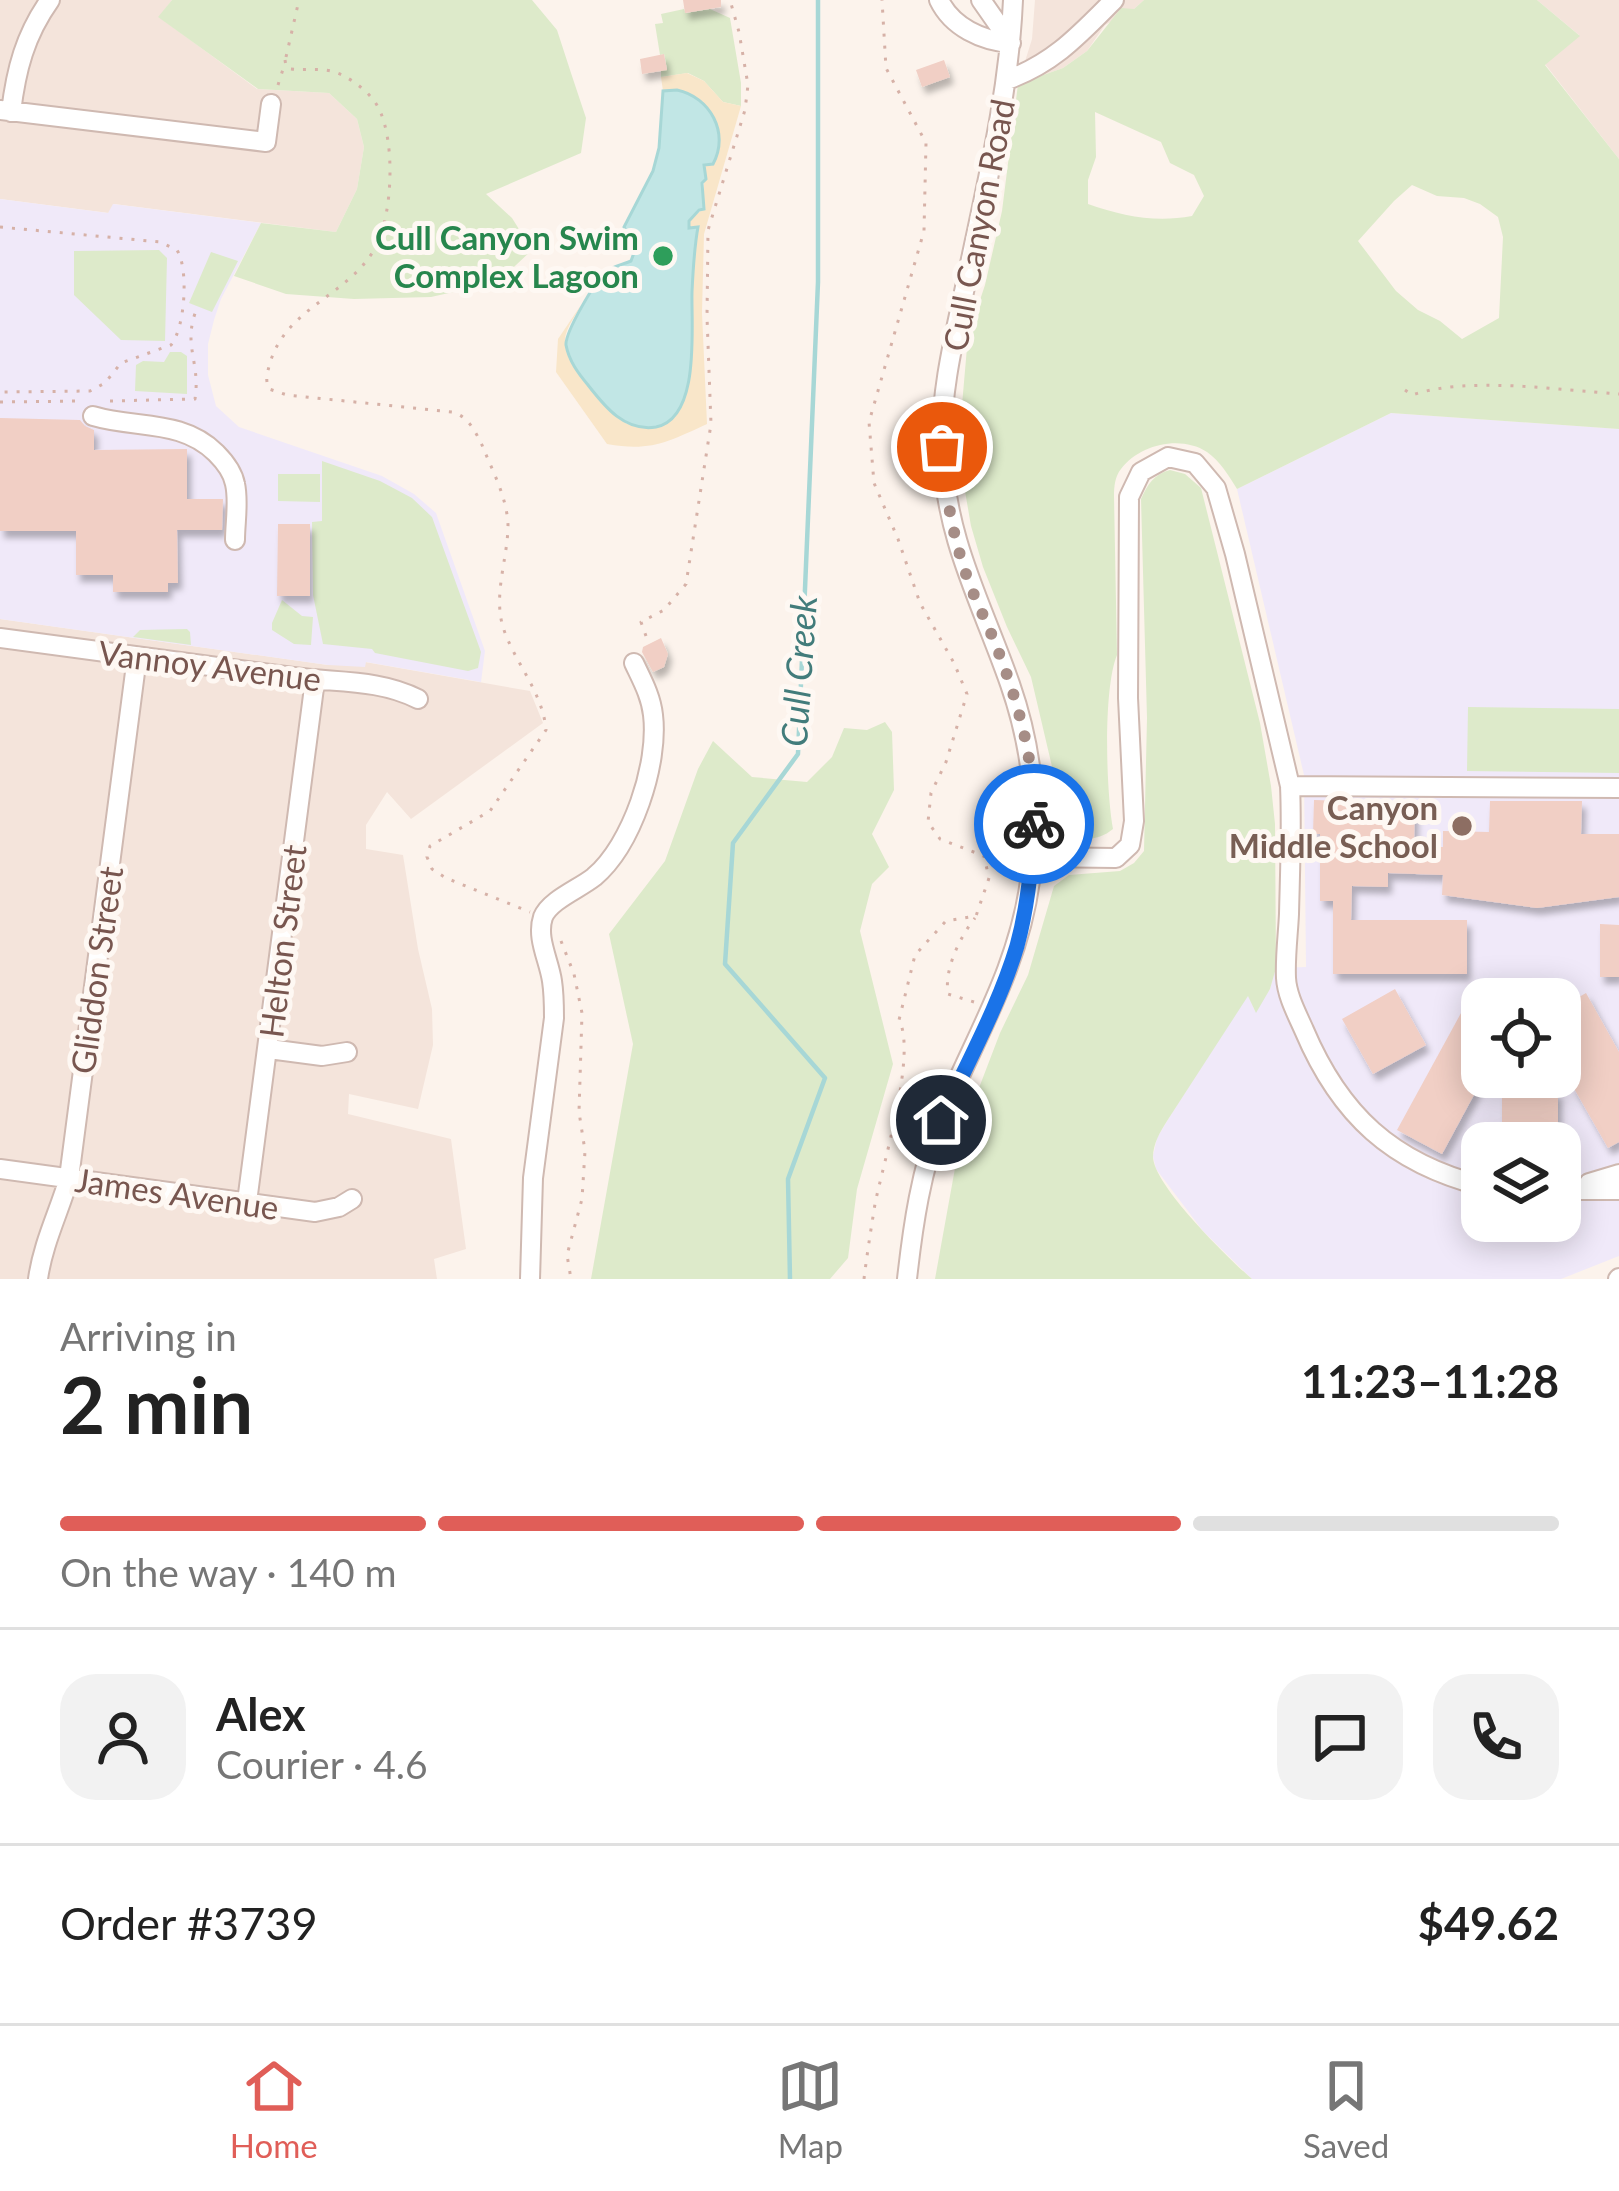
<!DOCTYPE html>
<meta charset="utf-8">
<style>
body{margin:0;font-family:Lato,sans-serif;background:#f2f2f2;color:#222;height:100vh;display:flex;flex-direction:column;font-size:45px;white-space:nowrap}
*{box-sizing:border-box;margin:0}
p{font-size:39px;color:#767676}
.icon{flex:none;width:66px;height:66px;fill:none;stroke:currentColor;stroke-width:2;stroke-linecap:round;stroke-linejoin:round}
.map{position:relative;height:1279px;overflow:hidden}
.drawer{display:flex;flex-direction:column;background:#fff;flex:1}
.drawer>*{flex:none}
.controls{position:absolute;left:1461px;top:978px;display:grid;gap:24px}
.controls a{display:grid;place-items:center;width:120px;height:120px;border-radius:24px;background:#fff;box-shadow:0 6px 30px #0003;font-size:60px}
.pin{position:absolute;display:grid;place-items:center;width:102px;height:102px;color:#fff;margin:-51px;border:6px solid #fff;border-radius:50%;box-shadow:0 3px 12px #0007}
.courier{position:absolute;display:grid;place-items:center;width:120px;height:120px;margin:-60px;border:9px solid #1a73e8;border-radius:50%;background:#fff;color:#222;box-shadow:0 3px 15px #0007}
.head em{font-style:normal;font-weight:700}
.head div{display:flex;flex-direction:column-reverse}
.head{display:flex;align-items:center;justify-content:space-between;height:204px;padding:0 60px}
h1{font-size:78px;font-weight:700;line-height:90px}
.bar{display:grid;grid-template-columns:repeat(4,1fr);gap:18px 12px;align-content:center;height:144px;padding:0 60px}
.bar i{height:15px;border-radius:9px;background:#e0e0e0}
.bar .active{background:#e05e58}
.bar p{grid-column:span 4}
.line{display:flex;align-items:center;gap:30px;padding:0 60px;border-top:3px solid #e0e0e0}
.line div{flex:1}
.round{display:grid;place-items:center;flex:none;width:126px;height:126px;border-radius:36px;background:#f2f2f2}
.tabs{display:flex;justify-content:space-around;align-items:center;height:168px;border-top:3px solid #e0e0e0;background:#fff;font-size:33px;color:#767676}
.tabs a{display:grid;justify-items:center;gap:6px}
.tabs .active{color:#e05e58}
.map>svg:first-child{display:block}
</style>
<div class="map">
<svg width="1619" height="1279" viewBox="0 0 1619 1279">
<defs>
<filter id="shadow"><feDropShadow dx="4" dy="7" stdDeviation="3" flood-color="#0004"/></filter>
</defs>
<rect width="100%" height="100%" fill="#fcf3ec"/>
<path fill="#f4e4db" d="M0,0H172L159,17L257,89L329,93L357,119L364,147L357,189L336,232L114,204L109,213L0,199Z
M1035,0H1144L1134,9L1105,25L1087,51L1063,68L1018,84L1032,39Z
M1537,0H1619V159L1545,64L1579,35Z
M0,619L328,665L365,662L530,691L543,723L411,819L387,792L366,825V849L403,855L418,949L432,1009L433,1045L418,1109L349,1094L348,1114L451,1139L466,1249L434,1259L437,1279H0Z"/>
<path fill="#f0e9f9" fill-rule="evenodd" d="M0,199L108,213L113,204L261,223L221,299L214,320L208,344V375L216,406L239,427L382,476L414,494L436,513L485,651L481,682L366,662L365,667L328,665L0,619Z
M1391,413L1619,429V1256L1561,1279H1252L1203,1231L1156,1169L1153,1156L1157,1138L1167,1121L1248,994L1255,1011L1270,989L1276,968L1306,967L1304,775L1237,489ZM1482,999H1560V1077H1482ZM1482,1143H1560V1221H1482Z"/>
<path fill="#ddeaca" fill-rule="evenodd" d="M172,0H532L557,30L571,73L586,118L581,153L486,194L512,218L532,250L498,282L431,297L354,299L286,294L234,276L261,223L336,232L357,189L364,147L357,119L329,93L258,89L158,17Z
M1144,0H1537L1580,36L1545,65L1619,159V429L1391,413L1237,489C1229,476 1220,461 1207,452C1181,435 1140,444 1121,469C1115,476 1114,487 1114,496L1117,655C1103,689 1106,791 1113,829C1099,841 1080,841 1064,834L1054,775L1031,677L1007,627L983,567L971,526L961,468L964,441L960,428L968,336L985,285L1002,211L1018,84L1063,68L1087,51L1121,8L1134,9ZM1095,112L1161,142L1170,163L1194,175L1204,196L1192,216C1155,223 1123,216 1088,204V180L1096,157ZM1412,185L1437,196L1464,198L1480,204L1498,217L1503,237L1499,318L1462,339L1440,321L1418,310L1396,291L1358,241L1394,201Z
M684,9L686,13L710,9L730,18L741,83V106L723,102L704,81L688,73L661,77V71L667,69L664,54L660,55L655,24L663,23L661,14Z
M159,250L167,258L165,341L121,340L74,295V251Z
M211,252L238,261L212,312L189,303Z
M170,352H181L187,356V394L135,391L136,365L143,361L164,362Z
M322,461L380,481L412,498L432,517L481,652L478,668L468,671L375,653L372,649L323,644L313,595L312,522L322,521Z
M1170,470L1185,474L1201,488L1260,723L1271,786L1275,824L1276,968L1270,989L1256,1013L1248,996L1167,1121C1160,1132 1153,1144 1153,1157C1154,1186 1229,1259 1252,1279H935L961,1135L1000,1033L1028,975L1054,886L1069,875L1120,871L1134,863L1144,851L1147,718L1141,499C1147,485 1154,474 1170,470Z
M278,474H320V502L278,501Z
M282,600L302,616L313,617L311,645L294,644L272,630V623Z
M187,629L190,632L191,645L133,637L140,630Z
M1468,707L1619,709V773L1467,771Z
M885,722L892,732L894,790L872,834L889,867L872,884L860,931L893,1064L857,1189L848,1258L830,1279H591L633,1044L609,934L665,861L698,769L713,741L752,777L807,782L832,757L844,728L867,730Z"/>
<path fill="#f9e6c9" d="M687,73L704,81L723,102L741,106L704,234L702,313L707,424C668,442 650,452 607,444L556,372L558,339L581,305C577,314 566,327 565,339C564,368 606,407 627,424L685,396C698,341 687,284 697,228H689V221L704,208V165L713,164L719,153L717,124L677,90L663,91L661,77Z"/>
<path fill="#c1e6e5" stroke="#a7d7d6" stroke-width="3" d="M677,90C710,97 730,133 713,164L704,165L706,179L702,183L704,209L699,210L689,221V228L698,227C694,249 693,270 692,292C691,326 701,418 656,427C625,432 605,407 588,385C578,373 569,361 566,345C565,332 595,282 605,272C611,267 624,264 631,261L635,250L624,227L653,171L659,148L663,91Z"/>
<g fill="none" stroke-linecap="round" stroke-linejoin="round">
<path stroke="#a7d7d6" stroke-width="4.5" d="M790,1279L788,1179L825,1078L725,964L733,843L798,754L818,282V0"/>
</g>
<path fill="#f1cfc5" filter="url(#shadow)" d="M683,0H721V7L685,13Z
M664,54L667,70L642,74L640,59Z
M944,60L950,77L922,87L916,70Z
M0,418L80,420L85,426L94,430V450L187,449V499H223L222,530H177L178,583H168V592H113V575H76V531H0Z
M278,524H310V596H277Z
M661,638L668,654L664,667L653,672L642,652L643,647Z
M1314,800L1415,803L1414,846L1443,847V831L1489,832L1490,801H1582L1581,834H1619V897L1537,908L1442,895L1443,875L1388,873V887L1352,886L1351,920H1467V974H1333V901H1320V834H1313Z
M1600,924L1619,925V977H1600Z
M1395,989L1426,1045L1373,1074L1342,1019Z
M1472,993L1482,998V1080L1442,1154L1397,1130Z
M1586,993L1619,1052V1142L1608,1148L1572,1085L1575,1083L1560,1057V1008Z
M1502,1091H1558V1143H1502Z"/>
<g fill="none" stroke-linecap="round" stroke-linejoin="round">
<defs>
<path id="minor" d="M939,0C952,27 982,41 1011,43L981,0
M1007,80C1054,63 1079,35 1114,0
M0,110L266,142L271,104
M11,112C16,70 25,35 50,0
M93,416C136,429 182,419 216,453C224,461 233,473 235,484C239,501 235,523 235,540
M0,638C98,651 195,664 293,677C336,683 379,679 418,699
M1290,786L1619,788
M1033,857L1116,858L1130,845L1134,821L1128,698L1129,497L1141,472L1168,457L1195,463L1216,488L1235,554L1290,786C1292,828 1290,871 1289,914C1288,935 1285,957 1286,978C1287,996 1297,1014 1304,1030C1340,1115 1392,1163 1482,1186
M269,1049L322,1056L347,1052
M0,1169L315,1212L339,1207L352,1199
M1589,1183L1619,1174
M1560,1190H1619
M247,1202L315,680
M38,1279C43,1243 59,1212 69,1178L137,657
M530,1279L533,1178L554,1018C554,1006 554,994 552,981C549,960 536,938 543,917C550,900 579,889 594,877C632,845 659,764 653,715C651,696 642,680 634,663
M907,1279C913,1225 921,1170 941,1119C974,1038 1018,970 1030,881C1039,815 1032,747 1010,684C981,601 946,541 942,449C940,392 955,334 967,278C986,186 1009,95 1013,0
M1618,1279L1619,1278"/>
</defs>
<use href="#minor" stroke="#cfb9b1" stroke-width="22"/>
<path stroke="#d6b1a7" stroke-width="3" stroke-dasharray="3 9" stroke-linecap="butt" d="M286,57L299,0
M285,60L286,66L290,69C310,71 326,66 344,76C357,83 371,94 378,107C396,140 393,218 374,250C347,296 286,308 270,363C267,374 265,379 269,389L287,395L452,412C468,416 475,431 482,445C492,470 507,497 508,525C508,558 493,594 503,627C514,662 543,692 546,730L490,811L430,846L427,857L432,869L446,878L530,912
M278,85L284,66
M0,227L160,242L177,250C189,269 185,328 171,345L121,363L105,383L90,391L0,392
M1405,390L1412,395C1467,376 1559,390 1619,394
M110,401L195,399C201,361 181,344 198,306
M0,402L82,401
M646,636L641,622L664,610L686,584L711,424L707,317L708,230L745,110L748,85L739,32L730,0
M561,941L574,974L582,1013L579,1112L585,1151L582,1199L567,1255L571,1279
M974,1002L948,994C944,969 960,937 975,918
M864,1279C867,1254 871,1229 875,1204C883,1164 917,1053 899,1020L915,955L946,921L976,916L989,878L984,856L940,839L928,822L931,793L946,762L967,694L954,663L920,603L898,539L874,483L869,422L924,231L926,143L886,68L882,0"/>
<use href="#minor" stroke="#fff" stroke-width="18"/>
</g>
<g fill="none" stroke-linecap="round" stroke-linejoin="round">
<path stroke="#a68d86" stroke-width="12" stroke-dasharray="0 21.6" d="M942,447C945,491 952,533 966,574C974,598 986,620 995,643C1018,701 1035,760 1034,824"/>
<path stroke="#1a73e8" stroke-width="15" d="M941,1120C967,1063 999,1006 1017,946C1028,906 1032,865 1034,824"/>
</g>
<circle fill="#2e9e5b" stroke="#fef8f3" stroke-width="4.5" cx="663" cy="256" r="12"/>
<circle fill="#8d6e63" stroke="#fef8f3" stroke-width="4.5" cx="1462" cy="826" r="12"/>
<g text-anchor="middle" dominant-baseline="central" stroke-width="10" stroke-linejoin="round" paint-order="stroke">
<g font-size="33" fill="#78564f" stroke="#fef8f3">
<text transform="translate(978 225) rotate(-79)">Cull Canyon Road</text>
<text transform="translate(210 665) rotate(7)">Vannoy Avenue</text>
<text transform="translate(282 941) rotate(-83)">Helton Street</text>
<text transform="translate(96 970) rotate(-82)">Gliddon Street</text>
<text transform="translate(177 1193) rotate(8)">James Avenue</text>
</g>
<g font-size="33" font-weight="bold" fill="#27864d" stroke="#fef8f3" text-anchor="end">
<text x="639" y="237">Cull Canyon Swim<tspan x="639" dy="38">Complex Lagoon</tspan></text>
</g>
<g font-size="33" font-weight="bold" fill="#785e54" stroke="#fef8f3" text-anchor="end">
<text x="1438" y="807">Canyon<tspan x="1438" dy="38">Middle School</tspan></text>
</g>
<g font-size="36" font-style="italic" fill="#427c7b" stroke="#fef8f3">
<text transform="translate(798 671) rotate(-86)">Cull Creek</text>
</g>
</g>
</svg>
<div class="controls">
<a><svg class="icon" aria-label="locate" viewBox="0 0 24 24"><circle cx="12" cy="12" r="6"/><path d="M12 2v4M12 18v4M2 12h4M18 12h4"/></svg></a>
<a><svg class="icon" aria-label="layers" viewBox="0 0 24 24"><path d="M12 4l9 5-9 5-9-5zM3 14l9 5 9-5"/></svg></a>
</div>
<div class="pin" style="left:942px;top:447px;background:#ea580c"><svg class="icon" aria-label="bag" viewBox="0 0 24 24"><path d="M5 8h14l-1 12H6zM9 8a3 3 0 0 1 6 0"/></svg></div>
<div class="pin" style="left:941px;top:1120px;background:#1f2937"><svg class="icon" aria-label="home" viewBox="0 0 24 24"><path d="M3 11l9-7 9 7M6 9v11h12V9"/></svg></div>
<div class="courier" style="left:1034px;top:824px"><svg class="icon" aria-label="bike" viewBox="0 0 24 24"><circle cx="6" cy="16" r="4"/><circle cx="18" cy="16" r="4"/><path d="M6 16l4-8h5l3 8M10 8l3 8H6M13 5h3"/></svg></div>
</div>
<section class="drawer">
<div class="head"><div><h1>2 min</h1><p>Arriving in</p></div><em>11:23–11:28</em></div>
<div class="bar"><i class="active"></i><i class="active"></i><i class="active"></i><i></i><p>On the way · 140 m</p></div>
<div class="line" style="height:216px"><a class="round"><svg class="icon" aria-label="person" viewBox="0 0 24 24"><circle cx="12" cy="8" r="4"/><path d="M4 21q1-7 8-7t8 7"/></svg></a><div><b>Alex</b><p>Courier · 4.6</p></div><a class="round"><svg class="icon" aria-label="chat" viewBox="0 0 24 24"><path d="M4 5h16v11H9l-5 4z"/></svg></a><a class="round"><svg class="icon" aria-label="phone" viewBox="0 0 24 24"><path d="M5 4h4l2 5-3 2q2 4 5 5l2-3 5 2v4C11 20 4 13 5 4z"/></svg></a></div>
<div class="line" style="height:156px"><div>Order #3739</div><b>$49.62</b></div>
</section>
<nav class="tabs">
<a class="active"><svg class="icon" aria-label="home" viewBox="0 0 24 24"><path d="M3 11l9-7 9 7M6 9v11h12V9"/></svg>Home</a>
<a><svg class="icon" aria-label="map" viewBox="0 0 24 24"><path d="M3 6l6-2 6 2 6-2v14l-6 2-6-2-6 2zM9 4v14M15 6v14"/></svg>Map</a>
<a><svg class="icon" aria-label="saved" viewBox="0 0 24 24"><path d="M7 4h10v16l-5-4-5 4z"/></svg>Saved</a>
</nav>
